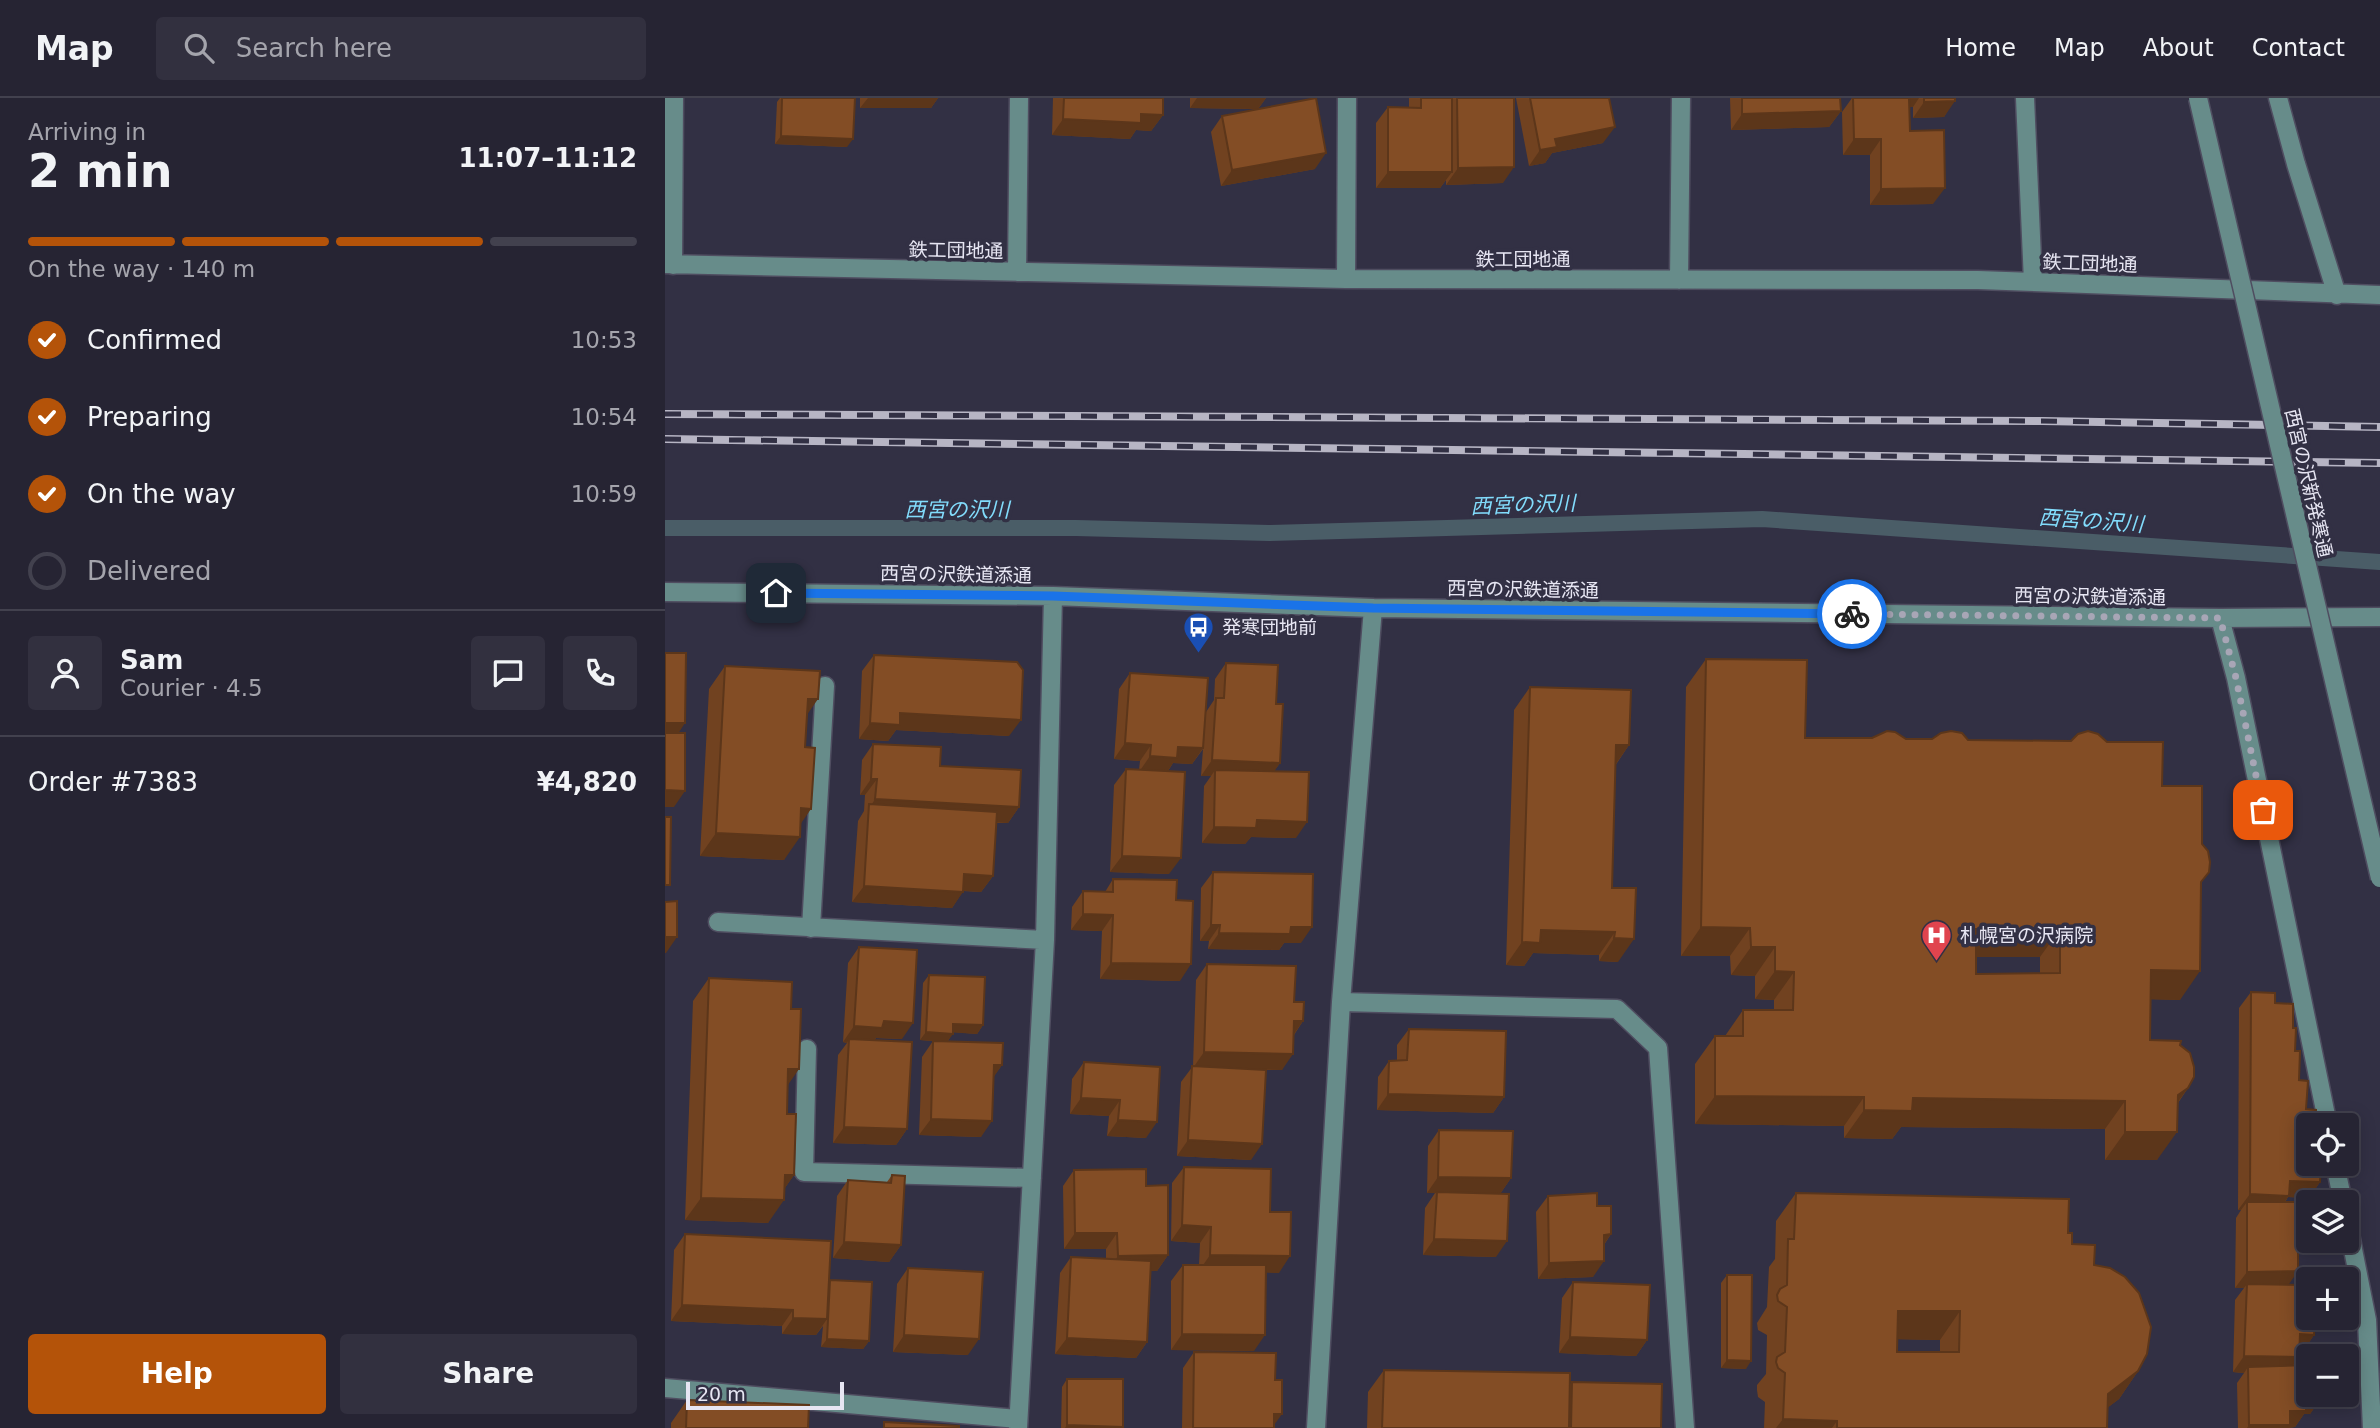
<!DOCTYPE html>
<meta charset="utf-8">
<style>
body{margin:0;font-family:"DejaVu Sans","Noto Sans JP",sans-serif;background:#32303f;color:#f1f3f6;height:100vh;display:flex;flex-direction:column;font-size:26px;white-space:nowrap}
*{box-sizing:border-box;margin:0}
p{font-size:23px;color:#a4a4ac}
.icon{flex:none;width:38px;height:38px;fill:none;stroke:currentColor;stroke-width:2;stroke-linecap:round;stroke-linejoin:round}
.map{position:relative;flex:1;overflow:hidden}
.details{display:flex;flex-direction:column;background:#262433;width:665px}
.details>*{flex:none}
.fabs{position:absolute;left:1631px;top:1015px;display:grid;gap:14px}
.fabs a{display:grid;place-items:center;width:63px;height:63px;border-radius:7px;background:#262433;box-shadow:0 4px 18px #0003,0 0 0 2px #42414e;font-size:35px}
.scale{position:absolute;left:21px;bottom:18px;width:158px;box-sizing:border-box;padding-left:7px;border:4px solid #e7e6f3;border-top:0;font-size:19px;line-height:24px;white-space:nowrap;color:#e7e6f3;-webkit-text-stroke:5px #323044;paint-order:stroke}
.pin{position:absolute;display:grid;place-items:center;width:60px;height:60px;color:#fff;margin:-30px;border-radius:14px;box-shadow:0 4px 10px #0006}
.courier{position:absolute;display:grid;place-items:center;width:70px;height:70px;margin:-35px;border:5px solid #1a73e8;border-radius:50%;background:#fff;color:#222;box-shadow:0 2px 9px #0007}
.headline em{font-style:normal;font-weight:600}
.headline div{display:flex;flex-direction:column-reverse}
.headline{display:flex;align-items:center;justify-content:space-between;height:119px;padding:0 28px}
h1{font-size:46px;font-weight:600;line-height:52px}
.bar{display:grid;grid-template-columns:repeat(4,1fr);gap:10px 7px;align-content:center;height:84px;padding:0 28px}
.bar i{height:9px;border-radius:5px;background:#42414e}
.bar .current{background:#b45309}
.bar p{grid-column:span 4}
.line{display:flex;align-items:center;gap:18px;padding:0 28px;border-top:2px solid #42414e}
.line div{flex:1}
.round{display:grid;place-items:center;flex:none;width:74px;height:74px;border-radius:7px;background:#32303f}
ol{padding:0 28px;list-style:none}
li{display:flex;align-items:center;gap:21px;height:77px}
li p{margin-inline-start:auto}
li .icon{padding:7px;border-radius:50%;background:#b45309;color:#fff;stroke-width:4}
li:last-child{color:#a4a4ac}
li i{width:38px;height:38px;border:4px solid #42414e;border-radius:50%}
.primary-button{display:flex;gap:14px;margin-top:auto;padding:14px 28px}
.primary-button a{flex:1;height:80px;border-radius:7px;background:#b45309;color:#fff;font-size:28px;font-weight:600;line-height:80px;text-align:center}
.primary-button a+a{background:#32303f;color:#f1f3f6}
header{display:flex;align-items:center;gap:42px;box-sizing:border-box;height:98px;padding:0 35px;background:#262433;border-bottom:2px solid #42414e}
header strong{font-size:33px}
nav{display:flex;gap:38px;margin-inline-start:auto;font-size:24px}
.search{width:490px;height:63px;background:#32303f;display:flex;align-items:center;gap:18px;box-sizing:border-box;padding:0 24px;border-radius:7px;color:#a4a4ac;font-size:26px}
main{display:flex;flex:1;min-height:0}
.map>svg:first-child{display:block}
</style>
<header>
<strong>Map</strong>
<div class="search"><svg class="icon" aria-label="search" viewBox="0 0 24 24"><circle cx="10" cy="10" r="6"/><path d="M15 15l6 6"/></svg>Search here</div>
<nav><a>Home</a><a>Map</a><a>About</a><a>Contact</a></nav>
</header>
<main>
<section class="details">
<div class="headline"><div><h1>2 min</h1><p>Arriving in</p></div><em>11:07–11:12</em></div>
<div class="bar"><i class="current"></i><i class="current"></i><i class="current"></i><i></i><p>On the way · 140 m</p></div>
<ol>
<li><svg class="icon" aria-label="check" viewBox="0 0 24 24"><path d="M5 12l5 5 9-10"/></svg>Confirmed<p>10:53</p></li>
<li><svg class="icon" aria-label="check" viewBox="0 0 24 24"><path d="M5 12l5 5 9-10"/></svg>Preparing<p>10:54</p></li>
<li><svg class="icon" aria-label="check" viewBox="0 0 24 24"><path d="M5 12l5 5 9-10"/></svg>On the way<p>10:59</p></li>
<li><i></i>Delivered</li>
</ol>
<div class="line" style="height:126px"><a class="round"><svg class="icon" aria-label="person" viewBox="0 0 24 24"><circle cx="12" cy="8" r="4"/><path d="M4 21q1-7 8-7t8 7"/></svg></a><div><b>Sam</b><p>Courier · 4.5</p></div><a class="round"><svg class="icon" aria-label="chat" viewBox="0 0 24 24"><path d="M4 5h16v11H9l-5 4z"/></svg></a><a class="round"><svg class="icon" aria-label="phone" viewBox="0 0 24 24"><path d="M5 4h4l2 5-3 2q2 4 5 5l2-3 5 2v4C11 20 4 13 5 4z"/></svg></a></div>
<div class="line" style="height:91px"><div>Order #7383</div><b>¥4,820</b></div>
<div class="primary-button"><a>Help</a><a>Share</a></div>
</section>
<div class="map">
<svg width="1715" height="1330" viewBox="0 0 1715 1330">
<rect width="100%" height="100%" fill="#323044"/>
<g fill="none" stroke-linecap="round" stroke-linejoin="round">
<path stroke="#4a5d67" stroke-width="16" d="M0,430H411L604,435L1097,421L1715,464"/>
<defs>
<path id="minor" d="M1360,0L1368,184
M1613,0L1631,66L1672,197
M0,166L681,181L1313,182L1715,197
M8,167L9,0
M352,174L354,0
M681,181L682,0
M1014,182L1016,0
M0,494L388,498L708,510L1555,520L1715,519
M1555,520L1571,580L1663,1027
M53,824L380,842
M146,830L160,588
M676,904L952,911L993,950L1020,1330
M142,951L139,1074L367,1080
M1670,1066L1678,1104
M1682,1121L1702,1222L1707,1330
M0,1290L353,1321
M353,1330L380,842L388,498
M651,1330L676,904L708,510"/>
</defs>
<use href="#minor" stroke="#4f4d60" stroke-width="21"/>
<use href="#minor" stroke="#678c8a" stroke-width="18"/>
<defs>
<path id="rail" d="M0,316L1377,323L1715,329
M0,341L1715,365"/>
</defs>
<use href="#rail" stroke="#b7b5c4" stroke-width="8"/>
<use href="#rail" stroke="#323044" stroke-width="5" stroke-dasharray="16" stroke-linecap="butt"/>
<defs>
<path id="minor-bridge" d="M1533,0L1715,780"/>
</defs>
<use href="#minor-bridge" stroke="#4f4d60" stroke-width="21" stroke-linecap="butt"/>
<use href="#minor-bridge" stroke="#678c8a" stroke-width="18"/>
</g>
<path fill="#714220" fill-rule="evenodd" d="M115,0H190L182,49L110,46L112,4Z
M195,0H273L266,10H195Z
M388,0H498V17L486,33L471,32L465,41L387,37Z
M525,0H601L593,11L650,71L556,88L546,34L557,18L592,11L525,10Z
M744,0H849L838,85L781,87V82L775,90H711V25L723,9L744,10Z
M851,0H944L938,45L887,55L880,65L864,68Z
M1065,0H1175L1176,13L1164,29L1066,32Z
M1187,0H1290L1279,19L1248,20V9H1244L1245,33L1268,106L1205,107V57H1178L1177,14Z
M209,557L344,638L231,632L223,643L194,641L197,573Z
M1041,561L1140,640L1442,644L1497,688L1537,746L1544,774L1536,785L1515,902L1486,901L1485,942L1515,947L1523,990L1513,1005L1492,1062H1440V1031L1236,1029L1227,1041L1179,1040V1028L1030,1026V966L1050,938H1060L1078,912H1109V902L1090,901V878L1066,877L1065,858H1016L1021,589ZM1311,859H1375V875L1311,876Z
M561,565L611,606L615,665L609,673L631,740L586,739L580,746L537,745L539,688L546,678H536L538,651L527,666L508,665L503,673L504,776L445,774L449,687L461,671L474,672L475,663L449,661L454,591L465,575L541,614L549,602L550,581Z
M60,568L142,618L135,727L119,762L35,758L44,591Z
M865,589L964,647L950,668L947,790L953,864L934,863V857L868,855L859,868L841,867L849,612Z
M208,646L275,668L354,709L343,725H331L328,778L316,794L298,793L287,810L187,804L193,723L199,713L200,697H195L197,662Z
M548,774L636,845H619L614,852L543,851L544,843H535L536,790Z
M448,781L511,802L515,883L435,881L437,833L406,832L407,809L418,793L440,794Z
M194,849L237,941L211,940L209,942L242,1031L231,1047L168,1045L173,957L182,945L178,944L183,865Z
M542,866L629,904L638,923L629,937L617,972H601L586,1062L512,1058L516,984L528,968L531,882Z
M264,877L318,927L312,936L288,934L283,943L337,967L328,979L316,1039L254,1037L257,959L268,943L255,942L258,885Z
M44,880L123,987L122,1016L129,1077L119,1091L103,1125L20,1122L28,903Z
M1586,894L1610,905L1628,930L1634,982L1641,1011L1655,1084L1644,1100L1623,1099L1620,1104L1624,1187L1649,1237L1638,1253H1634V1259L1628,1268L1656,1300L1645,1316H1639L1630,1329L1623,1330H1573L1572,1285L1579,1275L1568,1274L1570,1202L1579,1190H1570L1571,1120L1576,1112H1573L1574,910Z
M744,931L839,999L828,1015L712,1012L713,979L724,963H732V947Z
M419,964L495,969L481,1040L442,1038L444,1018L405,1016L407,981Z
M774,1032L846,1080L835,1096L831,1159L758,1157L760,1110L770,1095H762L763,1048Z
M519,1069L605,1114L614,1175L601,1174L589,1253L506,1252V1183L518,1167H534L535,1145L506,1143L507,1085Z
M409,1072L481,1088L503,1157L492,1173H486L482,1244L471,1260L390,1256L395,1175L406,1159L441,1161V1151H399L398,1088Z
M227,1077L236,1147L224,1164L168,1160L172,1098L183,1082L222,1084Z
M1131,1095L1403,1135L1407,1146L1429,1167L1473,1273L1454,1301L1443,1309L1442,1330H1099L1100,1304L1093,1299L1092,1292V1287L1101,1276L1102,1237L1093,1232L1092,1225L1102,1209L1104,1169L1110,1161L1111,1123ZM1232,1241L1275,1242V1254H1232Z
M883,1098L932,1108L946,1136L939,1147L928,1179L873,1181L871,1114Z
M20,1136L164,1184L165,1182L204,1243L198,1251L156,1249L158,1228L151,1237L117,1236V1228L6,1223L9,1152Z
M243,1170L303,1257L228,1254L232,1186Z
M1062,1177L1081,1271L1056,1270V1185Z
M908,1184L982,1242L971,1258L894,1255L897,1200Z
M529,1254L609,1326V1330H517L518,1270Z
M719,1272L905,1286L907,1284L996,1330H702L703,1294Z
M402,1281L458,1329L457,1330H396L397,1289Z
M22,1302L143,1330H6V1325Z"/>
<path fill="#5c361a" d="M203,0H273L266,10H195Z
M532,0H601L593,11L525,10Z
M1207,0H1254L1248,9L1199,11Z
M1290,3L1279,19L1248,20L1259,4Z
M1176,13L1164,29L1066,32L1077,16Z
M476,16L498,17L486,33L471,32L465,41L387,37L398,21Z
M950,29L938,45L887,55L880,65L864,68L875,52L890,41Z
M116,38L188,41L182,49L110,46Z
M1189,41H1216L1205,57H1178Z
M661,55L650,71L556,88L567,72Z
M849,69L838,85L781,87L793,70Z
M723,74H787L775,90H711Z
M1280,90L1268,106L1205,107L1216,91Z
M143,601H153L137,624Z
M235,615L356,622L344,638L231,632L223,643L194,641L205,625Z
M0,625H20L9,642L0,641Z
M460,645L486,647L475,663L449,661Z
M951,647H964L948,670Z
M513,649L538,650L527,666L508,665L501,676L474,674L485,658Z
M547,662L615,665L604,681L550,672L546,678H536Z
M206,681H212L200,697H195Z
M0,692L20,693L9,709H0Z
M210,701L354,709L343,725L203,718L204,711Z
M136,710L146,711L130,734Z
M592,722L642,724L631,740L586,739L580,746L537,745L549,729Z
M51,735L135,739L119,762L35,758Z
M457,758L516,760L504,776L445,774Z
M299,776L328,778L316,794L288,792Z
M199,788L298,794L287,810L187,804Z
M418,816L448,817L437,833L406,832Z
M546,827H555L544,843H535Z
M626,829H647L636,845H619L614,852L543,851L554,835Z
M1036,829L1085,830L1065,858H1016Z
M1311,831H1395L1375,859H1291Z
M876,832L950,834L934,857L868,855L859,868L841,867L857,844Z
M0,839H12L1,855H0Z
M949,840L969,841L953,864L934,863Z
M1086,849H1110L1090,878L1066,877Z
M446,865L526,866L515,883L435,881Z
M1486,872L1535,873L1515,902L1466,901Z
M1110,873L1129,874L1109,902L1090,901Z
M219,923L248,925L237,941L211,940L206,946L184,941L182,945L178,944L189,928Z
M629,923H638L627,939Z
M288,926L318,927L312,936L282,934Z
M261,934L288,936L282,944L255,942Z
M539,954L628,956L617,972L528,970Z
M329,967H337L326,983Z
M123,971H134L118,994Z
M1523,990L1503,1018L1513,997Z
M723,996L839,999L828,1015L712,1012Z
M1050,998L1199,999L1179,1028L1030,1026Z
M416,1000L455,1002L444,1018L405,1016Z
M1248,1000L1460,1003L1440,1031L1236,1029L1227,1041L1179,1040L1199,1012Z
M266,1021L327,1023L316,1039L254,1037Z
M453,1022L492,1024L481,1040L442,1038Z
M179,1029L242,1031L231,1047L168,1045Z
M1460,1034H1512L1492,1062H1440Z
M523,1042L597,1046L586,1062L512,1058Z
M120,1077H129L113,1100Z
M773,1079L846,1080L835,1096L762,1095Z
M1625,1083L1655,1084L1644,1100L1623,1099L1613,1114L1582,1104L1576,1112H1573L1585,1096Z
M36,1100L119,1102L103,1125L20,1122Z
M517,1127L546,1129L535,1145L506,1143Z
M410,1135H452L441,1151H399Z
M946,1136L935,1152L939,1137Z
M769,1141L842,1143L831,1159L758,1157Z
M179,1144L236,1147L224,1164L168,1160Z
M503,1157L492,1173L442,1174L453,1158Z
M545,1157L625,1158L614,1175L534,1173Z
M939,1163L928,1179L873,1181L884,1165Z
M1633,1173L1622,1189L1582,1186L1579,1190H1570L1582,1174Z
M17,1207L128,1212L117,1228L6,1223Z
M1233,1213H1295L1275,1242L1213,1241Z
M128,1220L162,1221L151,1237L117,1236Z
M517,1236L600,1237L589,1253L506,1252Z
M1635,1236L1649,1237L1638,1253L1623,1252Z
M239,1237L314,1241L303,1257L228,1254Z
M905,1239L982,1242L971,1258L894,1255Z
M402,1240L482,1244L471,1260L390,1256Z
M162,1241L204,1243L198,1251L156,1249Z
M1579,1258L1634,1259L1622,1275L1583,1269L1579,1275L1568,1274Z
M1062,1262L1086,1263L1081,1271L1056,1270Z
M1473,1273L1454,1301L1423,1325L1443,1296Z
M1656,1300L1645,1316H1639L1630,1329L1623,1330H1582L1584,1327L1625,1313L1641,1301Z
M609,1316H617L607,1330Z
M1118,1321L1172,1323L1167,1330H1111Z
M402,1327L458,1329L457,1330H400Z"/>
<path fill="#834d25" stroke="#5c361a" stroke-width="2" fill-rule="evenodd" d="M117,0H190L188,41L116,38Z
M399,0H498V17L476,16V25L398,21Z
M651,0L661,55L567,72L557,18Z
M756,0H787V74H723V9L756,10Z
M792,0H849V69L793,70Z
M865,0H944L950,29L890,41L892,49L875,52Z
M1077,0H1175L1176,13L1077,16Z
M1188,0H1244L1245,33L1279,32L1280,90L1216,91V41H1189Z
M1259,0H1290V3L1259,4Z
M0,555H21L20,625H0Z
M209,557L352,564L358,572L356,622L235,615V627L205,625Z
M1041,561L1142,562L1140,640H1207L1222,633L1230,634L1241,641H1267L1276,635L1286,633L1297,635L1303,642L1406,643L1413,636L1423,633L1433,636L1442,644H1498L1497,688H1537V746L1543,753L1545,764L1544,774L1536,784L1535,873L1486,872L1485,942L1516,943L1515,947L1525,955L1529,969V979L1523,990L1513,997L1512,1034H1460V1003L1248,1000L1247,1013L1199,1012V999L1050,998V938H1078V912H1128L1129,874L1110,873V849H1086L1085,830L1036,829ZM1311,831H1395V875L1311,876Z
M561,565L613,567L611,606H618L615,665L547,662L551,600H559Z
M60,568L155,573L153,601H143L140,649L150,650L146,711L136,710L135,739L51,735Z
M465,575L543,580L538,650L513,649L512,660L485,658L486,647L460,645Z
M865,589L966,592L964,647H951L947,790H971L969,841L949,840L950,834L876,832L875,845L857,844Z
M0,635H20V693L0,692Z
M208,646L276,649L275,668L356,672L354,709L210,701L212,681H206Z
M461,671L520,674L516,760L457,758Z
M550,672L644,674L642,724L592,722L591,730L549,729Z
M204,706L332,714L328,778L299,776L298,794L199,788Z
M0,719H6L5,787H0Z
M548,774L648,776L647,829H626L625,836L554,835L555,827H546Z
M448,781L512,782L511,802L528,803L526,866L446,865L448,817L418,816V793L448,794Z
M12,803V839H0V804Z
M194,849L252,852L248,925L219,923L217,930L189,928Z
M542,866L631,868L629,904H639L638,923H629L628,956L539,954Z
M264,877L320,879L318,927L288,926V936L261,934Z
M44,880L127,884L126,911H136L134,971H123L122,1016H131L129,1077H120L119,1102L36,1100Z
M1586,894L1610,895V905L1628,906V930H1631L1630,953H1635L1634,982L1643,983L1641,1011L1651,1012L1650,1027H1643V1066H1656L1655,1084L1625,1083L1624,1098L1585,1096Z
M744,931L841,933L839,999L723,996L724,963L742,962Z
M184,941L247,944L242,1031L179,1029Z
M268,943L338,945L337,967H329L327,1023L266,1021Z
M419,964L495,969L492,1024L453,1022L455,1002L416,1000Z
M527,968L601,972L597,1046L523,1042Z
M774,1032L848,1033L846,1080L773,1079Z
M519,1069L606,1071L605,1114H626L625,1158L545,1157L546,1129L517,1127Z
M481,1071V1088L503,1087V1157L453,1158L452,1135H410L409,1072Z
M227,1077L240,1078L236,1147L179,1144L183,1082L226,1085Z
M772,1094L844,1096L842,1143L769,1141Z
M932,1095V1108H946V1136L939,1137V1163L884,1165L883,1098Z
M1131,1095L1404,1101L1403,1135H1407V1146L1430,1147L1429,1167L1445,1170L1460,1179L1474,1195L1486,1229L1482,1256L1473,1273L1443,1296L1442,1330H1172V1323L1118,1321L1120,1275L1113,1270L1111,1264L1112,1259L1120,1254L1122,1209L1113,1203L1112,1197L1115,1191L1122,1187L1123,1141H1129ZM1233,1213H1295L1294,1254H1232Z
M1582,1104H1633V1173L1582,1174Z
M20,1136L166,1143L162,1221L128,1220V1212L17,1207Z
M406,1159L486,1163L482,1244L402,1240Z
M518,1167H601L600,1237L517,1236Z
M243,1170L318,1174L314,1241L239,1237Z
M1062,1177H1087L1086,1263L1062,1262Z
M165,1182L207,1184L204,1243L162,1241Z
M908,1184L985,1187L982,1242L905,1239Z
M1582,1186L1643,1187V1220H1650L1649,1237L1635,1236L1634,1259L1579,1258Z
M529,1254L611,1255L610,1282H617V1316H609V1330H528Z
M1643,1267V1297H1656V1300L1641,1301V1313H1625V1327H1584L1583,1269Z
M719,1272L905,1275L904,1330H717Z
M402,1281H458V1329L402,1327Z
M907,1284L997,1286L996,1330H906Z
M22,1302L144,1307L143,1330H21Z
M219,1324L294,1328V1330H219Z"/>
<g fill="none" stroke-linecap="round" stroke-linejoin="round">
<path stroke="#a8a6b6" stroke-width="7" stroke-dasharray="0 12.6" d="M1187,516L1555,520L1571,580L1598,712"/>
<path stroke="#1a73e8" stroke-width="9" d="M111,495L388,498L708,510L1187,516"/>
</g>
<defs>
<symbol id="bus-pin" viewBox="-11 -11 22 30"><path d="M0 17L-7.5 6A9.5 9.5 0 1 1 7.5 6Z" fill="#1a4fb4" stroke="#323044"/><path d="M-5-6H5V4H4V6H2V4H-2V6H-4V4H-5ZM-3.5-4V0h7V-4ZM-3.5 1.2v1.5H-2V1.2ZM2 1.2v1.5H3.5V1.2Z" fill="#fff"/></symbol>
<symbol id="hospital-pin" viewBox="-11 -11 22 30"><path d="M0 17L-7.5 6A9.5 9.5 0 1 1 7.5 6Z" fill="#e0444e" stroke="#323044"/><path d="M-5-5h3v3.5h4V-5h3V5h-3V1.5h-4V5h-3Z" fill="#fff"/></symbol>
</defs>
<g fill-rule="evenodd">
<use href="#bus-pin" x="516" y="512" width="35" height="47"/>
<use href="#hospital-pin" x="1254" y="820" width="35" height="47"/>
</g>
<g text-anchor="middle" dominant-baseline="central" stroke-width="7" stroke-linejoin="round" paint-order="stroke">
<g font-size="19" fill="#e7e6f3" stroke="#323044">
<text transform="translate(291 152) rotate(1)">鉄工団地通</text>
<text x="858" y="161">鉄工団地通</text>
<text transform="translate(1425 165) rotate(2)">鉄工団地通</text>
<text transform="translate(1644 385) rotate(77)">西宮の沢新発寒通</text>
<text transform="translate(291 476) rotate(1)">西宮の沢鉄道添通</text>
<text transform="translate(858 491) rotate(1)">西宮の沢鉄道添通</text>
<text transform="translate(1425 498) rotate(1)">西宮の沢鉄道添通</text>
</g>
<g font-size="19" fill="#e7e6f3" stroke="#323044" text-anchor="start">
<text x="557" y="529">発寒団地前</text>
<text x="1295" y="837">札幌宮の沢病院</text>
</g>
<g font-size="21" font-style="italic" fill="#82dcfc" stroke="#323044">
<text transform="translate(858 407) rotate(-2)">西宮の沢川</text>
<text x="292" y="412">西宮の沢川</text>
<text transform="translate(1426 423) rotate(4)">西宮の沢川</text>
</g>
</g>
</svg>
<div class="fabs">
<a><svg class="icon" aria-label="locate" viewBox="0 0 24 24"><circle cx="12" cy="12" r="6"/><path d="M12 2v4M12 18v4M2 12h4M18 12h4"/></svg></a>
<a><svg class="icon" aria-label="layers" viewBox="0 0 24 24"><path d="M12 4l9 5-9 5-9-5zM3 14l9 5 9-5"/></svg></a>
<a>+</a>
<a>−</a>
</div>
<div class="scale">20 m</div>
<div class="pin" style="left:1598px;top:712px;background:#ea580c"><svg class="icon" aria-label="bag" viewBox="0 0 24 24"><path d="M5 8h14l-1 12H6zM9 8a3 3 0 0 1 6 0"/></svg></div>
<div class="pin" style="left:111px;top:495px;background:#1f2937"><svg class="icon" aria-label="home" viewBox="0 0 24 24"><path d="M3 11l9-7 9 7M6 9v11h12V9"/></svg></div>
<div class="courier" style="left:1187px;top:516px"><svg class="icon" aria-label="bike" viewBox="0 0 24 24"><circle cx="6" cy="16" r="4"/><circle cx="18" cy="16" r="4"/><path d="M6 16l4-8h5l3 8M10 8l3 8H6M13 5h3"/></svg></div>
</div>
</main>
